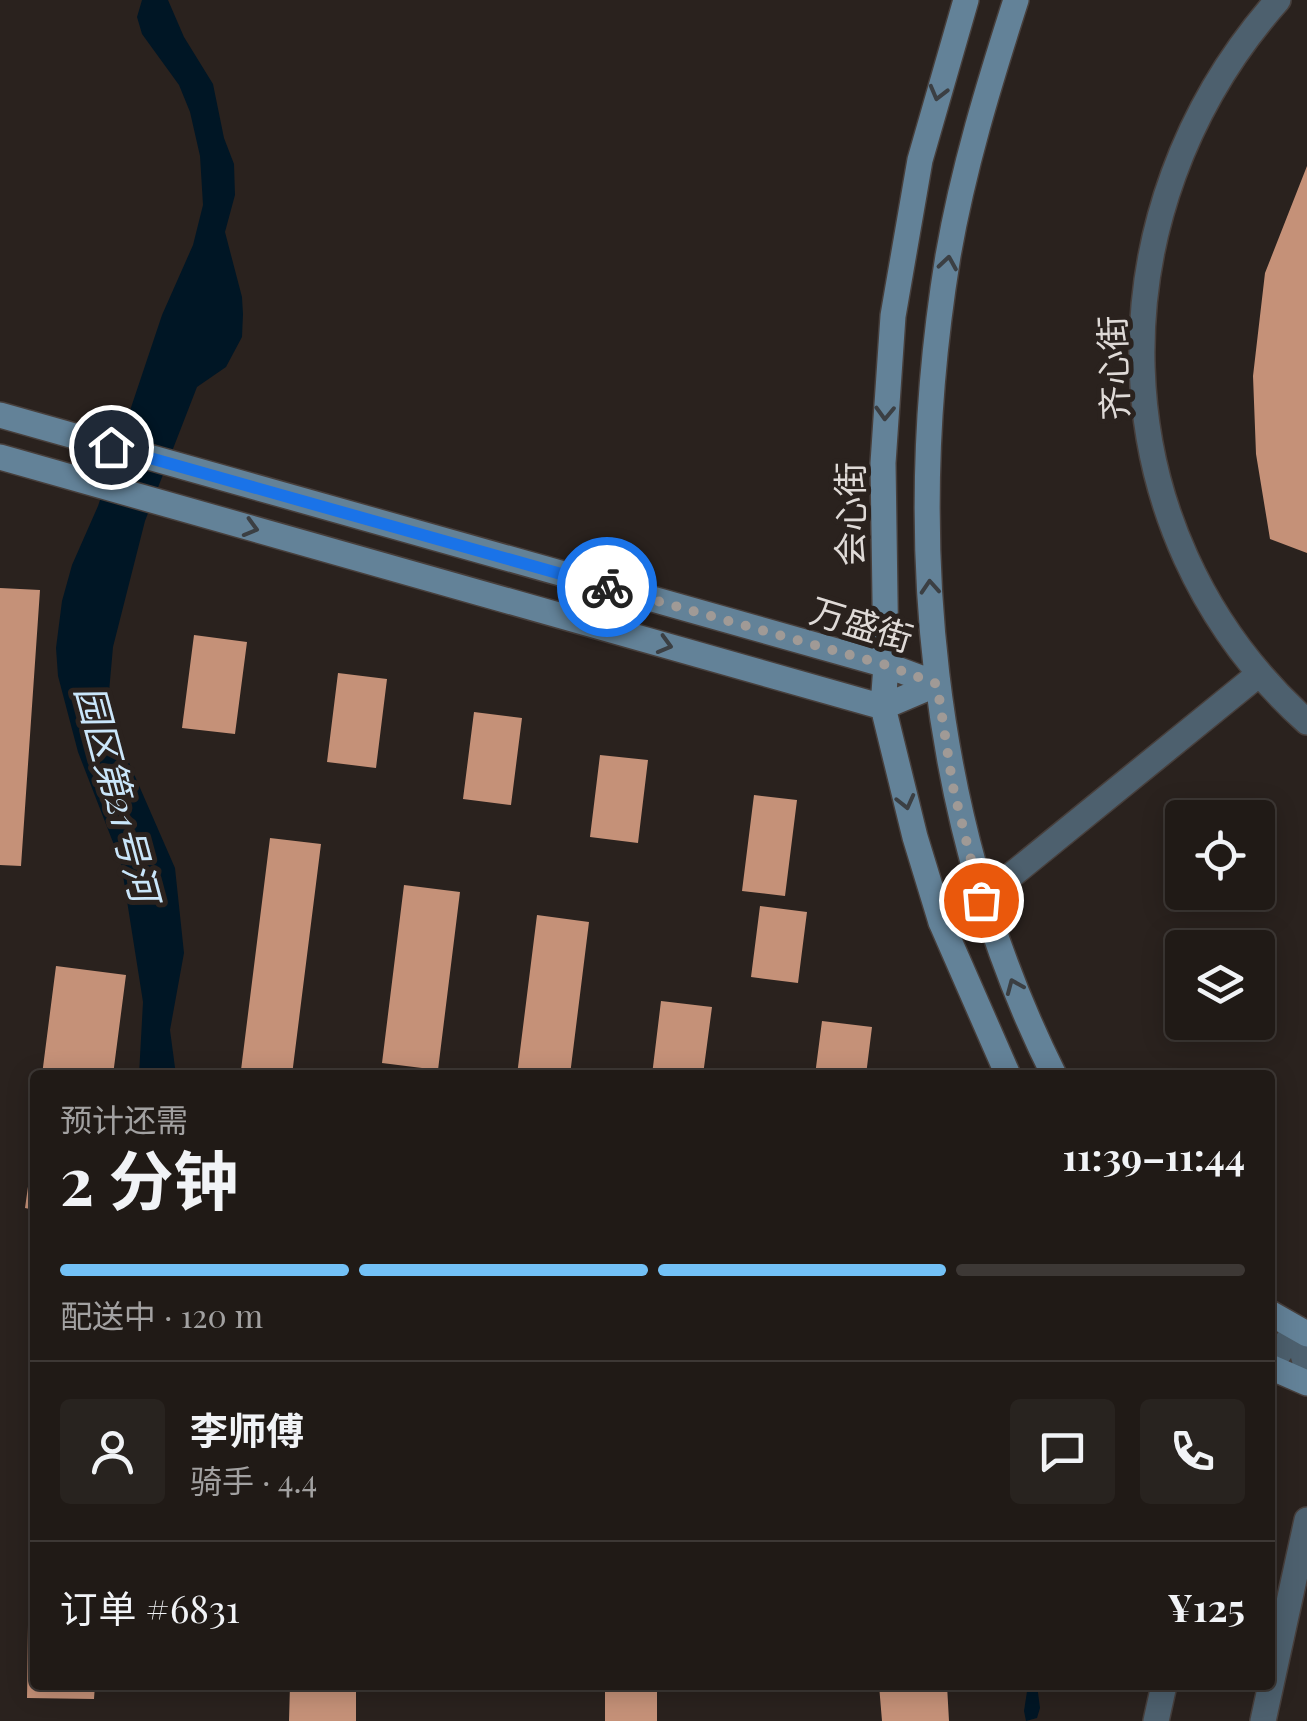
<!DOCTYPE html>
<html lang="zh">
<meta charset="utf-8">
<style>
body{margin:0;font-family:"Playfair Display","Noto Sans SC",serif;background:#28231f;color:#f1f3f6;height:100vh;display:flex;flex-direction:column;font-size:38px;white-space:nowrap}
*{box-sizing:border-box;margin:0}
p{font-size:32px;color:#a2a1a1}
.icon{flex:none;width:55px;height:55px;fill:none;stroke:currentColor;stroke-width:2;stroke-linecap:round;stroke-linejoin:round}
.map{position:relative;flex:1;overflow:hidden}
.panel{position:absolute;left:30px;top:1070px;width:1245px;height:620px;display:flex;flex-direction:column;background:#201a16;border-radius:10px;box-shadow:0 5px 25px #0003,0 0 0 2px #3d3835}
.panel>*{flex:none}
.fabs{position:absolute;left:1165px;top:800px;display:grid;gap:20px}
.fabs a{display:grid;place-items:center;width:110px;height:110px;border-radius:10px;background:#201a16;box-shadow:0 5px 25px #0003,0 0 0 2px #3d3835;font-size:50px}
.pin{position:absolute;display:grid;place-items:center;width:85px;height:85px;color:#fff;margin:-42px;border:5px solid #fff;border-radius:50%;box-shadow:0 2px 10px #0007}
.courier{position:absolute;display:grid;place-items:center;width:100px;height:100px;margin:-50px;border:8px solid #1a73e8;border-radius:50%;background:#fff;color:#222;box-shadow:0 2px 12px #0007}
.summary em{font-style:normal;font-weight:700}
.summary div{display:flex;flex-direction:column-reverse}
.summary{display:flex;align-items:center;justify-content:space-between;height:170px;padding:0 30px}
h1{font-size:65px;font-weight:700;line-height:75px}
.bar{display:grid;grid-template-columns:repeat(4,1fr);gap:15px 10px;align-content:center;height:120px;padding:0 30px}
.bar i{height:12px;border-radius:8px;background:#3d3835}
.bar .on{background:#73c1f6}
.bar p{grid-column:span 4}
.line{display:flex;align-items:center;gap:25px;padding:0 30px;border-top:2px solid #3d3835}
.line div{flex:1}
.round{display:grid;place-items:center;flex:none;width:105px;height:105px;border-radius:10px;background:#28231f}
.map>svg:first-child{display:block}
</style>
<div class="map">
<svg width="1307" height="1721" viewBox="0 0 1307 1721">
<rect width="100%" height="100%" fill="#2a221e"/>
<path fill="#001625" d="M142,0H168L184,37L213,84L224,138L234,164L235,195L225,232L242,297L243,314L242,337L226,367L197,387L145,521L113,647L109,692L113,726L175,868L184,953L170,1030L176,1075H139L143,1002L121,863L78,752L58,676L56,648L62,601L72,565L98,506L162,315L193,245L203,205L200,156L190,112L179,85L142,34L137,17Z
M1028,1685H1037L1040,1708L1037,1718L1026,1721L1024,1711Z"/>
<path fill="#c59178" d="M1307,166V553L1270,539L1256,454L1253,376L1265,273Z
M0,588L40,590L21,866L0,865Z
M194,635L247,642L235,734L182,728Z
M338,673L387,679L376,768L327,762Z
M474,712L522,718L511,805L463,799Z
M600,755L648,760L638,843L590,837Z
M754,795L797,800L785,896L742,891Z
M270,838L321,844L292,1075L241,1070Z
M404,885L460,892L438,1070L382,1063Z
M760,906L807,912L798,983L751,977Z
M537,915L589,922L570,1075H517Z
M56,966L126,975L113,1075H42Z
M661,1001L712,1007L703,1075H652Z
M822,1021L872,1027L866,1075H815Z
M33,1151H35V1210L25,1208Z
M31,1405H35V1685H95L94,1699L27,1698Z
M290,1685H356V1721H289Z
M605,1685H657V1721H605Z
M879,1685H947L949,1721H882Z"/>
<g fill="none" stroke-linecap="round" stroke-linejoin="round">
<defs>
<path id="tertiary" d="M1278,0C1091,210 1093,530 1307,722
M941,922L981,900L1259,674
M1296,1329L1307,1369
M1270,1366L1296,1329
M1156,1721L1164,1685
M1263,1721L1307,1520"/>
<path id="secondary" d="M966,0L920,160L893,316L883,463L886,665L883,707L915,837L941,922L1008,1075
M1016,0C989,84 963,169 948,256C903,532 928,823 1054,1075
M0,415L886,665L937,684
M0,457L883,707L937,684
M1270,1313L1307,1334
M1270,1367L1307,1383"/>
</defs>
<use href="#tertiary" stroke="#473f3c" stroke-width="28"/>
<use href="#secondary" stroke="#473f3c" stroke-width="28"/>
<use href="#tertiary" stroke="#4d606e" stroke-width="25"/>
<use href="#secondary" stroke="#638298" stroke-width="25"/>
</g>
<defs><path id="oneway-chevron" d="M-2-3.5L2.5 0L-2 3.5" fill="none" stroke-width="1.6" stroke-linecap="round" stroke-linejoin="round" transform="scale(2.5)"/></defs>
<g stroke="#3b3f43">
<use href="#oneway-chevron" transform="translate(938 93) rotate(105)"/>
<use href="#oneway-chevron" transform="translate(948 263) rotate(-81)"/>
<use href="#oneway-chevron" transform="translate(885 413) rotate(92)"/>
<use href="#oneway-chevron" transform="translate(251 528) rotate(16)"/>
<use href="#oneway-chevron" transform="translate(930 587) rotate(-94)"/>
<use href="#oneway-chevron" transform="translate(665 645) rotate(16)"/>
<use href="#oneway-chevron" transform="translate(906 802) rotate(76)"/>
<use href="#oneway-chevron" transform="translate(1014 986) rotate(-113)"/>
</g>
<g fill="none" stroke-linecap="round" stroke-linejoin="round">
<path stroke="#a09a96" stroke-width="10" stroke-dasharray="0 18" d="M607,587L886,665L937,684L953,787L981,900"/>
<path stroke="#1a73e8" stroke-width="12" d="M111,447L607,587"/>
</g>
<g text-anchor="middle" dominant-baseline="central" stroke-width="10" stroke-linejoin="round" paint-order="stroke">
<g font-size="35" fill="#dfdad7" stroke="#2a221e">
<text transform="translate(1112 368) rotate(-92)">齐心街</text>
<text transform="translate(848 514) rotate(-90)">会心街</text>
<text transform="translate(862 623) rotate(17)">万盛街</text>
</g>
<g font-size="38" font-style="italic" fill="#cae6fa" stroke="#2a221e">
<text transform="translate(119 793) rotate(75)">园区第21号河</text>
</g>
</g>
</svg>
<div class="fabs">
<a><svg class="icon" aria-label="locate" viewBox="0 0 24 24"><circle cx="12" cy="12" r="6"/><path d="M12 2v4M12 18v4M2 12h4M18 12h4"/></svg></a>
<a><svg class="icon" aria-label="layers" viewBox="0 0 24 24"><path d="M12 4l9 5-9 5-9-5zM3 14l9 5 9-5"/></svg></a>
</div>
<div class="pin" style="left:981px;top:900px;background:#ea580c"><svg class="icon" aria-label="bag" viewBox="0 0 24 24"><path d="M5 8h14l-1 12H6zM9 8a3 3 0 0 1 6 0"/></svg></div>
<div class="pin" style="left:111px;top:447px;background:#1f2937"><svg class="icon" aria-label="home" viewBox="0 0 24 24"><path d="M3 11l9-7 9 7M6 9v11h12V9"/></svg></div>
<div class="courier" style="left:607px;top:587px"><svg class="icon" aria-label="bike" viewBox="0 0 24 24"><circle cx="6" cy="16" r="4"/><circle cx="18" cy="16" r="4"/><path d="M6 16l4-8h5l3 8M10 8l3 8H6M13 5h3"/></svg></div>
<section class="panel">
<div class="summary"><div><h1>2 分钟</h1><p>预计还需</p></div><em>11:39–11:44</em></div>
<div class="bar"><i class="on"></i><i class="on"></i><i class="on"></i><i></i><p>配送中 · 120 m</p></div>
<div class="line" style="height:180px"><a class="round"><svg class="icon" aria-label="person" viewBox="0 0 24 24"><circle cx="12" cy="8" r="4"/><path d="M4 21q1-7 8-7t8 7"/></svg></a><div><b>李师傅</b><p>骑手 · 4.4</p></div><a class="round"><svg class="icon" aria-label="chat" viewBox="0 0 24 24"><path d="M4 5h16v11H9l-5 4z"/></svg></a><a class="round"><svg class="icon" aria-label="phone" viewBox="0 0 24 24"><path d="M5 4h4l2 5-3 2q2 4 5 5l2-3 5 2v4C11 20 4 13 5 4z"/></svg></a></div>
<div class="line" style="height:130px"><div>订单 #6831</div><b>¥125</b></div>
</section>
</div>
